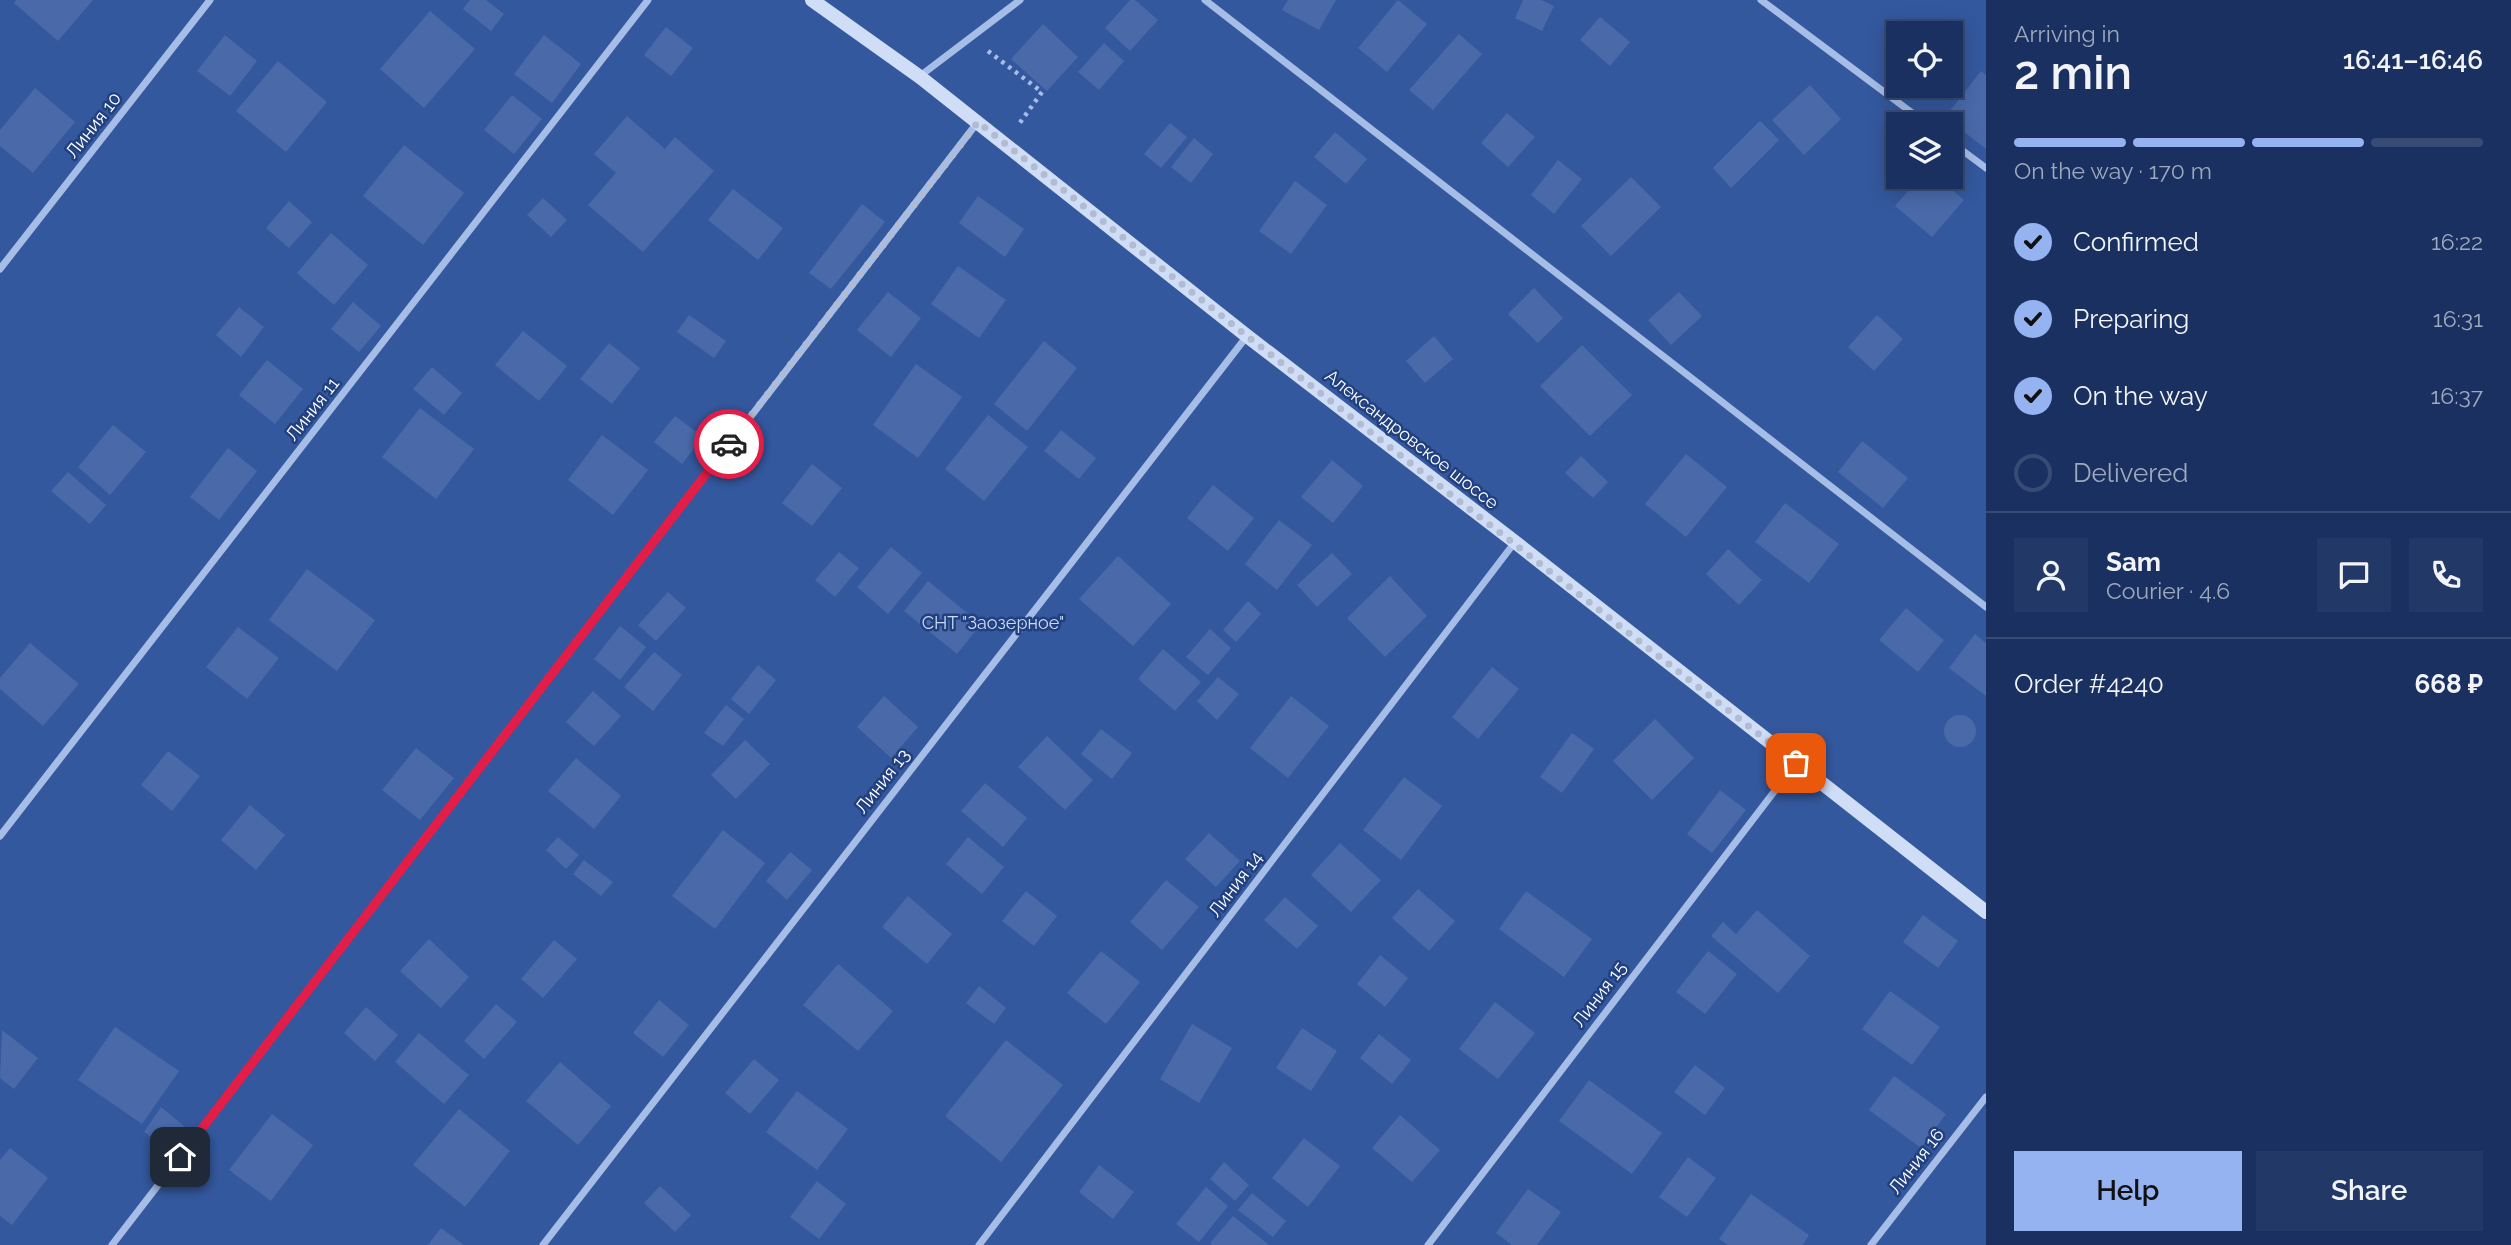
<!DOCTYPE html>
<meta charset="utf-8">
<style>
body{margin:0;font-family:Raleway,sans-serif;background:#223866;color:#f1f3f6;height:100vh;display:flex;flex-direction:column;font-size:26px;white-space:nowrap}
*{box-sizing:border-box;margin:0}
p{font-size:23px;color:#9fa9bd}
.icon{flex:none;width:38px;height:38px;fill:none;stroke:currentColor;stroke-width:2;stroke-linecap:round;stroke-linejoin:round}
.map{position:relative;flex:1;overflow:hidden}
.side{display:flex;flex-direction:column;background:#193060;width:525px}
.side>*{flex:none}
.fabs{position:absolute;left:1886px;top:21px;display:grid;gap:14px}
.fabs a{display:grid;place-items:center;width:77px;height:77px;border-radius:0px;background:#193060;box-shadow:0 4px 18px #0003,0 0 0 2px #374b75;font-size:35px}
.pin{position:absolute;display:grid;place-items:center;width:60px;height:60px;color:#fff;margin:-30px;border-radius:14px;box-shadow:0 4px 10px #0006}
.courier{position:absolute;display:grid;place-items:center;width:70px;height:70px;margin:-35px;border:5px solid #e11d48;border-radius:50%;background:#fff;color:#222;box-shadow:0 2px 9px #0007}
.head em{font-style:normal;font-weight:600}
.head div{display:flex;flex-direction:column-reverse}
.head{display:flex;align-items:center;justify-content:space-between;height:119px;padding:0 28px}
h1{font-size:46px;font-weight:600;line-height:52px}
.bar{display:grid;grid-template-columns:repeat(4,1fr);gap:10px 7px;align-content:center;height:84px;padding:0 28px}
.bar i{height:9px;border-radius:5px;background:#374b75}
.bar .current{background:#95b2f1}
.bar p{grid-column:span 4}
.line{display:flex;align-items:center;gap:18px;padding:0 28px;border-top:2px solid #374b75}
.line div{flex:1}
.round{display:grid;place-items:center;flex:none;width:74px;height:74px;border-radius:0px;background:#223866}
ol{padding:0 28px;list-style:none}
li{display:flex;align-items:center;gap:21px;height:77px}
li p{margin-inline-start:auto}
li .icon{padding:7px;border-radius:50%;background:#95b2f1;color:#111;stroke-width:4}
li:last-child{color:#9fa9bd}
li i{width:38px;height:38px;border:4px solid #374b75;border-radius:50%}
.cta{display:flex;gap:14px;margin-top:auto;padding:14px 28px}
.cta a{flex:1;height:80px;border-radius:0px;background:#95b2f1;color:#111;font-size:28px;font-weight:600;line-height:80px;text-align:center}
.cta a+a{background:#223866;color:#f1f3f6}
main{display:flex;flex:1;min-height:0}
.map>svg:first-child{display:block}
</style>
<main>
<div class="map">
<svg width="1986" height="1245" viewBox="0 0 1986 1245">
<rect width="100%" height="100%" fill="#214080"/>
<path fill="#34589e" fill-rule="evenodd" d="M0,0H1986V1245H0ZM1899,33H1951V86H1899ZM1899,124H1951V177H1899Z"/>
<path fill="#4969a9" d="M16,0H93L58,41L14,3Z
M470,0H486L504,14L491,31L463,9Z
M1130,0H1135L1158,20L1130,51L1105,28Z
M1288,0H1336L1319,30L1282,10Z
M1398,0L1427,24L1387,72L1358,48Z
M1523,0H1541L1554,6L1542,31L1515,18Z
M430,11L475,49L424,108L380,69Z
M1600,17L1630,42L1610,66L1580,40Z
M1043,24L1078,57L1047,91L1011,59Z
M666,27L693,48L671,76L644,55Z
M1459,34L1482,54L1433,110L1409,90Z
M225,35L257,61L230,96L197,71Z
M544,35L581,64L552,103L514,74Z
M1104,43L1124,61L1099,90L1078,72Z
M278,61L327,102L286,152L236,111Z
M1981,71L1986,75V149L1945,117Z
M1810,85L1841,119L1804,155L1772,120Z
M35,88L75,122L33,173L0,146V130Z
M512,95L542,119L514,154L484,130Z
M1507,113L1535,137L1508,167L1481,143Z
M627,116L665,149L675,137L714,171L643,252L588,205L616,173L594,154Z
M1760,121L1779,140L1731,188L1713,168Z
M1170,123L1187,137L1161,168L1144,154Z
M1335,132L1367,159L1346,184L1314,157Z
M1194,138L1213,154L1191,183L1171,167Z
M404,145L464,193L423,245L363,196Z
M1558,160L1582,179L1554,214L1531,195Z
M1631,177L1661,207L1611,256L1581,226Z
M1920,177H1937L1964,200L1932,237L1895,206Z
M1295,181L1327,205L1291,254L1259,231Z
M733,189L783,228L758,260L708,220Z
M978,196L1024,229L1005,257L959,223Z
M543,198L567,220L551,237L527,215Z
M289,201L312,222L289,248L266,228Z
M862,204L885,222L831,289L809,273Z
M331,233L368,265L334,305L297,273Z
M958,266L1006,300L979,338L931,304Z
M1534,288L1563,318L1538,343L1508,314Z
M888,292L921,318L891,357L857,330Z
M1679,292L1702,316L1671,345L1648,320Z
M353,302L381,326L359,352L331,329Z
M239,307L264,327L241,357L216,335Z
M689,315L726,341L714,358L677,332Z
M1877,315L1903,339L1874,371L1848,347Z
M523,331L567,366L539,401L495,365Z
M1434,336L1453,359L1425,383L1406,361Z
M1044,341L1077,368L1027,431L994,404Z
M609,343L640,368L612,404L580,379Z
M1582,345L1632,395L1590,436L1540,386Z
M267,360L303,389L275,424L239,395Z
M916,364L962,397L918,458L873,425Z
M432,367L462,393L444,415L413,389Z
M420,408L474,449L436,499L382,457Z
M988,415L1028,447L984,501L945,469Z
M675,416L703,437L682,464L654,442Z
M113,425L146,452L110,495L78,467Z
M1061,430L1096,458L1079,479L1044,451Z
M602,435L648,470L613,515L568,480Z
M1862,441L1908,478L1883,508L1838,472Z
M228,448L257,471L219,520L190,497Z
M1686,454L1727,487L1686,537L1645,504Z
M1581,456L1608,482L1593,498L1565,473Z
M1332,460L1363,486L1333,523L1301,497Z
M812,464L842,488L812,526L782,503Z
M68,472L106,505L90,524L51,491Z
M1213,485L1254,518L1228,551L1187,518Z
M1785,503L1839,544L1809,583L1755,542Z
M1279,520L1312,545L1277,590L1245,564Z
M891,547L922,573L888,614L857,587Z
M1728,549L1762,580L1739,605L1706,574Z
M839,552L859,568L835,597L815,580Z
M1332,553L1352,574L1317,607L1297,585Z
M1118,556L1171,604L1133,646L1079,599Z
M307,569L375,620L337,671L269,620Z
M1390,576L1427,616L1385,657L1347,618Z
M928,581L981,624L957,654L904,611Z
M668,592L686,608L656,641L638,625Z
M1248,601L1261,614L1236,642L1223,630Z
M1906,608L1944,640L1918,672L1879,640Z
M620,626L646,647L620,680L594,659Z
M238,627L279,658L247,699L206,667Z
M1210,629L1231,648L1208,675L1186,657Z
M1975,634L1986,643V696L1949,668Z
M30,643L79,684L43,726L0,689V678Z
M1163,649L1201,682L1175,711L1138,679Z
M654,652L682,675L653,711L624,687Z
M758,665L776,680L749,714L731,699Z
M1492,667L1519,689L1478,739L1452,717Z
M1218,677L1239,694L1217,720L1197,701Z
M593,691L621,716L594,746L566,722Z
M884,696L918,727L891,758L857,727Z
M1291,696L1329,726L1288,778L1250,748Z
M726,705L744,719L723,746L704,733Z
M1944 731a16 16 0 1 1 32 0a16 16 0 1 1-32 0Z
M1655,719L1694,758L1652,800L1613,761Z
M1101,729L1132,753L1112,779L1081,754Z
M1572,733L1594,749L1562,793L1540,777Z
M1047,736L1093,780L1065,810L1018,767Z
M745,740L770,764L736,799L711,775Z
M416,748L454,778L420,820L382,790Z
M168,751L200,776L172,811L141,785Z
M576,758L621,796L594,829L548,791Z
M1404,777L1442,806L1401,860L1363,830Z
M985,783L1027,818L1003,847L961,811Z
M1720,790L1746,810L1712,853L1687,834Z
M250,805L285,835L256,870L221,840Z
M723,830L765,863L715,929L672,896Z
M1209,833L1240,861L1216,887L1185,859Z
M558,837L579,855L566,869L546,850Z
M968,837L1004,867L982,894L946,864Z
M1340,843L1381,880L1351,912L1311,875Z
M790,852L812,870L787,900L766,881Z
M584,860L613,882L601,896L573,874Z
M1166,880L1199,907L1162,950L1130,922Z
M1418,889L1455,921L1429,951L1392,918Z
M1026,891L1057,916L1034,946L1002,921Z
M1526,891L1592,939L1564,977L1499,929Z
M908,896L952,934L927,964L882,927Z
M1285,897L1318,926L1297,949L1264,920Z
M1757,910L1810,956L1778,993L1711,936L1723,922L1736,934Z
M1923,915L1958,941L1938,968L1903,942Z
M429,939L469,977L441,1008L400,971Z
M554,940L577,959L543,998L521,979Z
M1101,951L1140,982L1106,1024L1067,993Z
M1708,951L1737,974L1705,1014L1676,992Z
M1380,955L1408,978L1385,1007L1357,984Z
M838,964L893,1011L858,1051L803,1005Z
M979,986L1006,1008L994,1024L966,1003Z
M1890,991L1940,1027L1912,1065L1862,1029Z
M659,1000L689,1025L663,1057L633,1033Z
M1495,1002L1535,1033L1498,1079L1459,1049Z
M496,1004L517,1022L484,1059L464,1041Z
M366,1007L398,1035L375,1061L344,1033Z
M1192,1024L1232,1048L1199,1103L1160,1079Z
M115,1027L179,1071L142,1124L78,1080Z
M1302,1028L1337,1051L1311,1091L1276,1068Z
M2,1030L38,1058L14,1089L0,1078Z
M419,1033L469,1075L444,1104L395,1062Z
M1379,1034L1411,1060L1392,1084L1360,1058Z
M1006,1040L1063,1085L1001,1162L945,1116Z
M754,1059L779,1080L750,1114L725,1093Z
M560,1062L611,1106L578,1145L526,1101Z
M1695,1065L1725,1088L1705,1115L1674,1092Z
M1894,1076L1946,1114L1921,1148L1869,1110Z
M1589,1080L1662,1133L1632,1174L1559,1121Z
M797,1091L848,1129L817,1170L766,1132Z
M161,1107L191,1132L174,1154L144,1132Z
M459,1109L510,1151L465,1207L413,1165Z
M272,1114L313,1145L271,1201L229,1170Z
M1400,1115L1440,1150L1412,1182L1372,1148Z
M1304,1138L1340,1166L1308,1207L1272,1178Z
M10,1148L48,1178L12,1225L0,1216V1160Z
M1688,1157L1716,1178L1687,1217L1659,1197Z
M1224,1162L1249,1185L1235,1201L1210,1179Z
M1099,1165L1134,1192L1113,1219L1079,1192Z
M817,1181L846,1204L819,1239L790,1217Z
M660,1186L691,1215L675,1232L644,1203Z
M1206,1187L1228,1206L1199,1242L1176,1224Z
M1528,1189L1561,1212L1537,1245H1512L1496,1233Z
M1252,1193L1286,1221L1273,1237L1238,1210Z
M1751,1194L1809,1235L1803,1245H1728L1719,1239Z
M1233,1216L1269,1245H1212L1210,1243Z
M441,1228L464,1245H428Z"/>
<g fill="none" stroke-linecap="round" stroke-linejoin="round">
<path stroke="#a6bde7" stroke-width="4.5" stroke-dasharray="3.5 5" stroke-linecap="butt" d="M988,51L1042,92L1019,124"/>
<path stroke="#a6bde7" stroke-width="7" d="M1205,0L1986,607
M1761,0L1927,124
M920,76L1020,0
M1951,142L1986,168
M0,269L210,0
M0,836L648,0
M112,1245L977,123
M543,1245L1247,336
M979,1245L1515,542
M1428,1245L1796,763
M1871,1245L1986,1097"/>
<path stroke="#d0ddf6" stroke-width="14" d="M812,0L920,77L1247,336L1515,542L1986,912"/>
</g>
<g fill="none" stroke-linecap="round" stroke-linejoin="round">
<path stroke="#b1bcd3" stroke-width="7" stroke-dasharray="0 12.6" d="M729,444L978,122L1247,336L1796,763"/>
<path stroke="#e11d48" stroke-width="9" d="M180,1157L729,444"/>
</g>
<g text-anchor="middle" dominant-baseline="central" stroke-width="5" stroke-linejoin="round" paint-order="stroke">
<g font-size="18" fill="#fff" stroke="#214080">
<text transform="translate(93 125) rotate(-52)">Линия 10</text>
<text transform="translate(312 409) rotate(-52)">Линия 11</text>
<text transform="translate(1412 439) rotate(38)">Александровское шоссе</text>
<text transform="translate(882 781) rotate(-52)">Линия 13</text>
<text transform="translate(1235 884) rotate(-53)">Линия 14</text>
<text transform="translate(1599 994) rotate(-53)">Линия 15</text>
<text transform="translate(1916 1161) rotate(-52)">Линия 16</text>
</g>
<g font-size="18" fill="#c9d9f6" stroke="#214080">
<text x="993" y="622">СНТ "Заозерное"</text>
</g>
</g>
</svg>
<div class="fabs">
<a><svg class="icon" aria-label="locate" viewBox="0 0 24 24"><circle cx="12" cy="12" r="6"/><path d="M12 2v4M12 18v4M2 12h4M18 12h4"/></svg></a>
<a><svg class="icon" aria-label="layers" viewBox="0 0 24 24"><path d="M12 4l9 5-9 5-9-5zM3 14l9 5 9-5"/></svg></a>
</div>
<div class="pin" style="left:1796px;top:763px;background:#ea580c"><svg class="icon" aria-label="bag" viewBox="0 0 24 24"><path d="M5 8h14l-1 12H6zM9 8a3 3 0 0 1 6 0"/></svg></div>
<div class="pin" style="left:180px;top:1157px;background:#1f2937"><svg class="icon" aria-label="home" viewBox="0 0 24 24"><path d="M3 11l9-7 9 7M6 9v11h12V9"/></svg></div>
<div class="courier" style="left:729px;top:444px"><svg class="icon" aria-label="car" viewBox="0 0 24 24"><path d="M5 17H2v-5l4-1 3-4h7l3 4 3 1v5h-3M9 17h6M6 11h13"/><circle cx="7" cy="17" r="2"/><circle cx="17" cy="17" r="2"/></svg></div>
</div>
<section class="side">
<div class="head"><div><h1>2 min</h1><p>Arriving in</p></div><em>16:41–16:46</em></div>
<div class="bar"><i class="current"></i><i class="current"></i><i class="current"></i><i></i><p>On the way · 170 m</p></div>
<ol>
<li><svg class="icon" aria-label="check" viewBox="0 0 24 24"><path d="M5 12l5 5 9-10"/></svg>Confirmed<p>16:22</p></li>
<li><svg class="icon" aria-label="check" viewBox="0 0 24 24"><path d="M5 12l5 5 9-10"/></svg>Preparing<p>16:31</p></li>
<li><svg class="icon" aria-label="check" viewBox="0 0 24 24"><path d="M5 12l5 5 9-10"/></svg>On the way<p>16:37</p></li>
<li><i></i>Delivered</li>
</ol>
<div class="line" style="height:126px"><a class="round"><svg class="icon" aria-label="person" viewBox="0 0 24 24"><circle cx="12" cy="8" r="4"/><path d="M4 21q1-7 8-7t8 7"/></svg></a><div><b>Sam</b><p>Courier · 4.6</p></div><a class="round"><svg class="icon" aria-label="chat" viewBox="0 0 24 24"><path d="M4 5h16v11H9l-5 4z"/></svg></a><a class="round"><svg class="icon" aria-label="phone" viewBox="0 0 24 24"><path d="M5 4h4l2 5-3 2q2 4 5 5l2-3 5 2v4C11 20 4 13 5 4z"/></svg></a></div>
<div class="line" style="height:91px"><div>Order #4240</div><b>668 ₽</b></div>
<div class="cta"><a>Help</a><a>Share</a></div>
</section>
</main>
